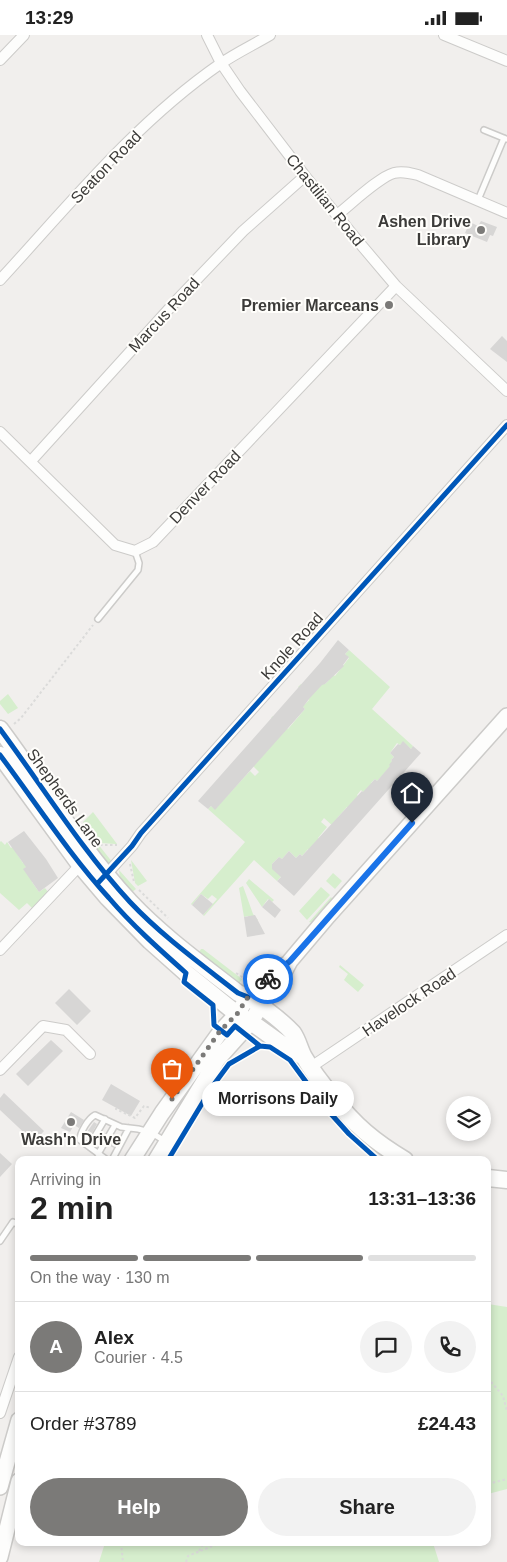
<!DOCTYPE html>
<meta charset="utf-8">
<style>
body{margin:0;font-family:Arial,sans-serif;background:#f2f2f2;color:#222;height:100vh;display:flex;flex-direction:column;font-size:19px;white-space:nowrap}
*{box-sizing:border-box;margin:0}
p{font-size:16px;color:#767676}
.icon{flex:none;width:28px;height:28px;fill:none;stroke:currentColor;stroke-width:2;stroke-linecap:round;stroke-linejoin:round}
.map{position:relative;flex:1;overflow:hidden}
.panel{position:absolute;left:15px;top:1121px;width:476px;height:390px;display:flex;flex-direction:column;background:#fff;border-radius:10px;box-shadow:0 2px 8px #0003}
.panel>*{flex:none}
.controls{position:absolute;left:446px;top:1061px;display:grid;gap:10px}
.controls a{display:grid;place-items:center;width:45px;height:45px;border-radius:50%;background:#fff;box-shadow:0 2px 8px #0003;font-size:25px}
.pin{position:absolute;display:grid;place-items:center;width:42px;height:42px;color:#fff;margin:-51px -21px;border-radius:50% 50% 50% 0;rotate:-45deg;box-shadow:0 0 5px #0007}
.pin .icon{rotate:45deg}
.courier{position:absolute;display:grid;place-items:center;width:50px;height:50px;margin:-25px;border:4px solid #1a73e8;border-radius:50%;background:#fff;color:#222;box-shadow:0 1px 6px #0007}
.bubble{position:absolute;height:35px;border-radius:18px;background:#fff;box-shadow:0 2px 8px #0003;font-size:16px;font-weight:700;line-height:35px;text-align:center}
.summary em{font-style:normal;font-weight:700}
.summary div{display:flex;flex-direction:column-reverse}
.summary{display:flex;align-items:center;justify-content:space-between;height:85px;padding:0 15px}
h1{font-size:32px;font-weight:700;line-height:38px}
.bar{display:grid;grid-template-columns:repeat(4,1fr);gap:8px 5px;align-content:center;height:60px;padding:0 15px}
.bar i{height:6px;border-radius:4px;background:#e0e0e0}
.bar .on{background:#7b7a78}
.bar p{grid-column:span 4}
.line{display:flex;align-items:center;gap:12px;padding:0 15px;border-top:1px solid #e0e0e0}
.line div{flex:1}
.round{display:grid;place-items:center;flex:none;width:52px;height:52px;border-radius:26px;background:#f2f2f2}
.action{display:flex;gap:10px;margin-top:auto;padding:10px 15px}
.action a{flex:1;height:58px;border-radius:30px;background:#7b7a78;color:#fff;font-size:20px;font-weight:700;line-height:58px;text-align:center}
.action a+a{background:#f2f2f2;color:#222}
.status{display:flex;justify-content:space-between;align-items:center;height:35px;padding:0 25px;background:#fff;direction:ltr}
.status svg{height:14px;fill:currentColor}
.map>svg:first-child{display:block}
</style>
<div class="status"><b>13:29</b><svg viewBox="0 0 49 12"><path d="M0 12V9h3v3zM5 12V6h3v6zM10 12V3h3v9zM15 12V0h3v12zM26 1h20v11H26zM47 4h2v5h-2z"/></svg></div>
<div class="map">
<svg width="507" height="1527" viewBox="0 0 507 1527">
<rect width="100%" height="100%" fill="#f1efed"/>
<path fill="#d6eecd" d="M349,615L390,652L372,674L413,711L411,714L403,707L400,710L397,708L390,718L394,722L391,725L392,726L391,731L377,746L375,744L371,748L383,759L363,757L361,755L357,760L361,764L362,784L347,772L338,782L335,793L324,783L321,787L327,792L318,803L322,808L313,819L308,814L302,821L300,819L296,823L289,816L282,824L279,822L272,829L283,839L277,846L254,825L204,881L203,880L217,864L212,860L208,864L201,859L192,870L191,869L245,807L208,774L211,771L215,774L250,736L255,741L259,737L253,731L276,688L271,683L273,681L288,694L305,674L297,667L304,670L309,665L307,663L308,661L298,652L301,649L308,656L320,647L325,649L329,645L320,628L335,641L349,623L345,619Z
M8,659L18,673L8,679L0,669V666Z
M93,777L117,809H116L100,808L83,787Z
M82,789L113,828L108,831L79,794Z
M1,806L5,810L7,807L11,813L15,810L17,819L23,828L29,824L32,827L24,834L35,844L32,847L39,857L45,853L48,857L32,873L27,868L19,875L0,858V807Z
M131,825L147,846L138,851L135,848Z
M119,835L136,854L131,858L120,843Z
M333,838L342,846L335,854L326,846Z
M249,844L274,865L272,867L268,864L262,872L246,848Z
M243,851L253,879L258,885L251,886L248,881L244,882L239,853Z
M321,852L330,860L307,885L299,876Z
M331,862L333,865L313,888L309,887Z
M201,914H203L242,944L239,949L198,919Z
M340,930L364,950L358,957L344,945L348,939L339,932Z
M488,1269L507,1272V1454L488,1459Z
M105,1508H433L439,1527H99Z"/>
<path fill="#d7d6d5" d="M481,186L497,192L493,201L490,200L487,207L465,198L470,187L478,191Z
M502,301L507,306V327L490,314Z
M338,605L349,615L345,619L349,622L343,630L344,631L325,649L322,650L309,664L303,672L305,674L215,775L211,771L208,774L198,766L320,628Z
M403,706L411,714L413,711L421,718L294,861L277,846L281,842L272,834V829L279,822L282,824L289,816L296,823L300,819L302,821L362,756L363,757L375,744L377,746L390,731L389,730L392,726L391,725L394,722L390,718L398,709L400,710Z
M24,796L46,824L58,843L39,857L23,834L26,832L8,807Z
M201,859L213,869L203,880L192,870Z
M269,864L281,875L275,883L262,872Z
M255,880L265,899L247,902L244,882Z
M69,954L91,976L77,990L55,968Z
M51,1005L63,1016L28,1051L16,1039Z
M111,1049L140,1066L131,1081L102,1065Z
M4,1058L44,1096L34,1107L0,1075V1063Z
M71,1077L84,1085L79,1093L74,1090L70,1097L61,1093Z
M94,1087L97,1089L91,1100L87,1097Z
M115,1099L119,1102L114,1113L108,1110Z
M0,1118L12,1129L0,1142Z"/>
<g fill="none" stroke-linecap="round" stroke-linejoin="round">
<defs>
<path id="service" d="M484,95L506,104
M478,165L504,103
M98,584L138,535L139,528L135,516
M89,1111L105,1084
M98,1119L115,1090
M107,1125L80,1105C80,1097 88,1084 95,1080L121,1092L138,1094L150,1097L165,1106
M112,1125L129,1093
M0,1206L13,1187L19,1190"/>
<path id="minor" d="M207,0L221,28L240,56L305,141L357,205L396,251L507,356
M444,0L507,26
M0,25L24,0
M337,180C350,170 379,142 394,138C402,136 410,138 418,140L507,178
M0,245C69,170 135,88 220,29C236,18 253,10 270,0
M0,397L115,510L135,516L153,507L396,251
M31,426L176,266L243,196L305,141
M103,843L132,811L141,798L507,390
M0,915L83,827
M311,1032L507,900
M0,1035L43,991L66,995L90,1019
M0,1378L19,1322"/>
<path id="secondary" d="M132,1125L162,1078L221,996L237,979L248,962L285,930
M156,1125L217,1025L251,987L261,970L277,950L290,926L328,881L507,681
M0,1452L19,1385
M0,1522L19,1446"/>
<path id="primary" d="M0,694C43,752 81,814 130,867C162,901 201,929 238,958C254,964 281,985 293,998C298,1005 300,1015 304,1022C312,1036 323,1050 333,1062C354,1090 375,1107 405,1125
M0,720L80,830L108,863L150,906L186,938L237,979L251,987L283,1010L304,1022
M488,1143L507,1145"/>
</defs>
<use href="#service" stroke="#cccbc9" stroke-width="8"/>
<use href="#minor" stroke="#cccbc9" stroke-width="12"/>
<use href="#secondary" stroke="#cccbc9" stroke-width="18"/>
<use href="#primary" stroke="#cccbc9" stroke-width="19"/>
<path stroke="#dbdbda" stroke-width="2" stroke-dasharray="2.5 2.5" stroke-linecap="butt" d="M14,689L21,683L93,590
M100,810H117
M130,829L134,847L133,848
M139,855L168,883
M236,938L246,945
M117,1073L116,1074L135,1083L144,1071L151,1073
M488,1343L503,1361L507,1376
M488,1449L507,1444
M121,1508L123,1527
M199,1516L204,1508
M186,1527L188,1521L220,1508"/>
<use href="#service" stroke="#fdfdfc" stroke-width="5"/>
<use href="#minor" stroke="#fdfdfc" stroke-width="10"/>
<use href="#secondary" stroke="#fdfdfc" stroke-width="15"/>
<use href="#primary" stroke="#fdfdfc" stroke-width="16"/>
<defs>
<path id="cycleway" d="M0,694C43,752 81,814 130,867C162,901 201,929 238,958L248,962
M0,720C36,768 69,819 109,863C132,890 159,914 186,938L184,947L213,970L214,990L227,1000L235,991L260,1011
M97,849L132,811L141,798L507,390
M168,1125L212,1052L229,1029L260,1011L270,1012L290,1025L323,1070L349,1099L378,1125"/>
</defs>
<use href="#cycleway" stroke="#fffefb" stroke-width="8"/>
<use href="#cycleway" stroke="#0057b8" stroke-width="5"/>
</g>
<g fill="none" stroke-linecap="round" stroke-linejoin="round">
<path stroke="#7b7a78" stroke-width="5" stroke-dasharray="0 9" d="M172,1064L220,996L237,979L248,962L268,944"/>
<path stroke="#1a73e8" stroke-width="6" d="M268,944L290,926L412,788"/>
</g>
<g fill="#7b7a78" stroke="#fffefb" stroke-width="2">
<circle cx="481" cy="195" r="5"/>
<circle cx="389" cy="270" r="5"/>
<circle cx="71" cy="1087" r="5"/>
</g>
<g text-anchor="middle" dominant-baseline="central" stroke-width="4" stroke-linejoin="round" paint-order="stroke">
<g font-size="16" fill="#3c3b39" stroke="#fffefb">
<text transform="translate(106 132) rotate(-46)">Seaton Road</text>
<text transform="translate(325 165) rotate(51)">Chastilian Road</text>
<text transform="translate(164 280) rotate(-47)">Marcus Road</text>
<text transform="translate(205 452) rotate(-46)">Denver Road</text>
<text transform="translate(292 611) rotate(-48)">Knole Road</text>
<text transform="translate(65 763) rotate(54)">Shepherds Lane</text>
<text transform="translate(409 967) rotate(-34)">Havelock Road</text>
</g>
<g font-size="16" font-weight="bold" fill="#3c3b39" stroke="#fffefb" text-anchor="end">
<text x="471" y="186">Ashen Drive<tspan x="471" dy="18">Library</tspan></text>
<text x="379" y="270">Premier Marceans</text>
<text x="71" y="1104" text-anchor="middle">Wash'n Drive</text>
</g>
</g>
</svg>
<div class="controls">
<a><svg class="icon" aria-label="layers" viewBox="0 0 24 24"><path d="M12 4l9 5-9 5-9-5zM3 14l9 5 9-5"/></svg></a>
</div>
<div class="pin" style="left:172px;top:1064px;background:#ea580c"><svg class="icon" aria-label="bag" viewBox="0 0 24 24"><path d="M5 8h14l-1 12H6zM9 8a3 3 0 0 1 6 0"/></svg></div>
<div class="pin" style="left:412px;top:788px;background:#1f2937"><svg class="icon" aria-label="home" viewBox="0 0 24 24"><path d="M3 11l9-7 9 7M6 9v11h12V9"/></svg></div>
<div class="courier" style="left:268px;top:944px"><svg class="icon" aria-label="bike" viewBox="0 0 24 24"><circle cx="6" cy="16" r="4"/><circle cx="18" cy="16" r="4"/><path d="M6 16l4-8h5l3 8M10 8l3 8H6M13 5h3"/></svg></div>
<div class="bubble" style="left:202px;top:1046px;width:152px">Morrisons Daily</div>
<section class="panel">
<div class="summary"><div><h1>2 min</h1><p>Arriving in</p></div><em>13:31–13:36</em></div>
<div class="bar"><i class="on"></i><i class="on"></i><i class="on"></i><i></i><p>On the way · 130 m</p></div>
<div class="line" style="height:90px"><b class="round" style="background:#7b7a78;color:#fff">A</b><div><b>Alex</b><p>Courier · 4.5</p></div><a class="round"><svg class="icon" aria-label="chat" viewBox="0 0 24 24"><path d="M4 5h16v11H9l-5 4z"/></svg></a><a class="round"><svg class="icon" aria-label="phone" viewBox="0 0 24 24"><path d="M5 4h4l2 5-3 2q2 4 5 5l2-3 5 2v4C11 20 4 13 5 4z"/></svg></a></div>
<div class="line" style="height:65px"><div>Order #3789</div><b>£24.43</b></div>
<div class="action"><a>Help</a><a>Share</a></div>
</section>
</div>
